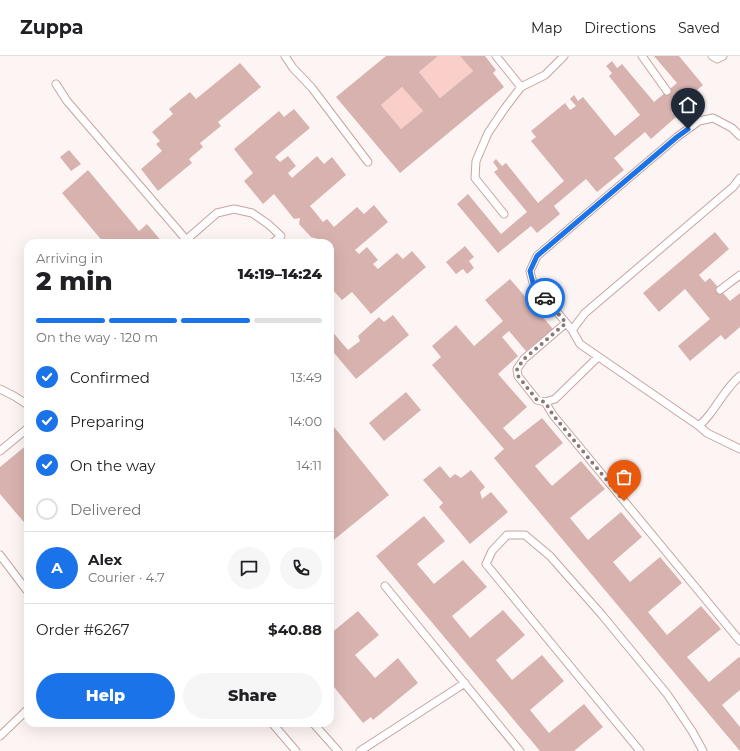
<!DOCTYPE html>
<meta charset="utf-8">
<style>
body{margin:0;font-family:Montserrat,sans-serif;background:#f6f6f6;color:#202124;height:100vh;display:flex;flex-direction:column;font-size:15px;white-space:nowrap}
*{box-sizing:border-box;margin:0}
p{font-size:13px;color:#757577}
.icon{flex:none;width:22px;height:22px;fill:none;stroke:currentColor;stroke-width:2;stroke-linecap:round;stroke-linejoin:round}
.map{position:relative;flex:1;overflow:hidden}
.side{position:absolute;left:24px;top:183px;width:310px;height:488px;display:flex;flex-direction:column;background:#fff;border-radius:12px;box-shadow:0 4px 16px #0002}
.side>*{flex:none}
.pin{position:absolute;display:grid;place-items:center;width:34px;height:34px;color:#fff;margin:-41px -17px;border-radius:50% 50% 50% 0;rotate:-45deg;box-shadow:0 0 4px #0007}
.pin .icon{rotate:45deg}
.courier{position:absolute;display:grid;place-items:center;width:40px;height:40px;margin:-20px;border:3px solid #1a73e8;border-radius:50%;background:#fff;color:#222;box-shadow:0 1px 5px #0007}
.headline em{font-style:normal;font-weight:800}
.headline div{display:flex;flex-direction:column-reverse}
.headline{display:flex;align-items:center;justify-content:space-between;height:68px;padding:0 12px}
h1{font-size:26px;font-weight:800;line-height:30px}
.bar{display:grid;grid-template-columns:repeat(4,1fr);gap:6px 4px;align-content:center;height:48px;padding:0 12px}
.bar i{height:5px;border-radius:3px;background:#e0e0e0}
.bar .active{background:#1a73e8}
.bar p{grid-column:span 4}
.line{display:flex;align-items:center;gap:10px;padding:0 12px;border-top:1px solid #e0e0e0}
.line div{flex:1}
.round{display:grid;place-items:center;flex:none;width:42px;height:42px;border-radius:21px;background:#f6f6f6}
ol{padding:0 12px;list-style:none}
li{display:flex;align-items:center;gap:12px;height:44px}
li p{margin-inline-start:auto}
li .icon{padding:4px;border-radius:50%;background:#1a73e8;color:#fff;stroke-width:4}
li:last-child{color:#757577}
li i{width:22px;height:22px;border:2px solid #e0e0e0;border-radius:50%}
.primary-button{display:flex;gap:8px;margin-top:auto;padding:8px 12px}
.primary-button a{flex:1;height:46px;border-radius:24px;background:#1a73e8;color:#fff;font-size:16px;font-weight:800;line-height:46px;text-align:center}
.primary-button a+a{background:#f6f6f6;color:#202124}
header{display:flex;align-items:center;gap:24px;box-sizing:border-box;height:56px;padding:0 20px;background:#fff;border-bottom:1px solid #e0e0e0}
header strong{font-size:19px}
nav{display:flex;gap:22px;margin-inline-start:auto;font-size:14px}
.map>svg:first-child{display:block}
</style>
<header>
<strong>Zuppa</strong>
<nav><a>Map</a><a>Directions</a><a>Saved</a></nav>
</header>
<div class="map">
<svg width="740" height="695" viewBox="0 0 740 695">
<rect width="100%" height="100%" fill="#fdf5f4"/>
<path fill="#facec9" d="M438,0H460L473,15L440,42L419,16Z
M402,31L423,55L401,73L381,49Z"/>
<path fill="#d8b2ae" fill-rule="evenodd" d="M386,0H438L419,16L440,42L473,15L460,0H485L496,14L493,17L504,31L400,117L336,41ZM402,31L423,55L401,73L381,49Z
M654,0H679L703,29L671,56L676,61L651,83L645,76L614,102L624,114L597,136L586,123L554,150L560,158L537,177L531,170L498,197L457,148L468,138L501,178L527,156L494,116L498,113L493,106L496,103L502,110L506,107L538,147L564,125L531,85L536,81L531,75L565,47L570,54L576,50L570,43L574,39L578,45L583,41L615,80L640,59L609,20L612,17L606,10L612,5L617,12L622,8L654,46L677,27Z
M240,7L261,31L218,66L221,70L200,87L203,91L189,103L192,107L158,135L141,113L162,95L156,88L160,85L152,76L173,58L169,53L190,36L196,43Z
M294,53L310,72L275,101L280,106L288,100L296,110L288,117L292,122L317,100L324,108L332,101L346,119L310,150L323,166L327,163L334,171L357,151L364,158L374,149L388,166L355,194L359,198L367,191L378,204L373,208L378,213L397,197L403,203L412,195L426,211L371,258L352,236L342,244L330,231V210L331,209L330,207V187H313L318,183L311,181L299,168L300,162L294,163L274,138L263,148L244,125L253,117L234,93L279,55L284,61Z
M69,94L81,108L71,115L60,101Z
M88,114L139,175L147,168L163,187H104L62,137Z
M715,176L729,193L699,219L705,226L710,222L730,245L740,237V271L725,284L721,279L690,305L678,290L710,263L685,233L659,256L643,237Z
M465,190L474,201L469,205L474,212L467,218L463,213L456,218L446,206Z
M510,223L553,273L526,295L509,275L502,281L518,300L498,318L527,351L503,372L514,384L542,362L563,387L535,410L552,430L581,405L605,433L570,462L588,484L621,456L642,481L613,506L630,526L660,501L682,527L648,556L667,579L701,550L721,573L687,601L709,626L739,601L740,602V634L722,649L740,671V695L494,402L504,393L432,309L441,301L432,290L456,269L474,290L503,265L485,244Z
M393,259L409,279L356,323L330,292V273L348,294L360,285L358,280L379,261L384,266Z
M406,336L421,354L384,385L369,367Z
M330,366L389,439L330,487Z
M28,388V471L0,438V411Z
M440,410L450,422L455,418L461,422L471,414L485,431L480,436L482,443L491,436L508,456L470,488L439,451L443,447L423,424Z
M424,460L445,485L417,508L434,528L463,504L487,531L452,560L470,582L503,554L525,579L496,604L512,624L542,599L564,625L530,654L549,677L584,648L603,671L574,695H540L376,500Z
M358,555L379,579L355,599L375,622L398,602L418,627L373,664L371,661L363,667L330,626V578Z"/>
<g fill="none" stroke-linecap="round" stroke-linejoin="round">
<defs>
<path id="lane" d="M285,0L293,12L312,32L368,106
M496,0L521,31L545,19L564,0
M642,0L667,35
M712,0L717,3L723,0
M56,28L67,45L189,187
M740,80L732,72L713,62L699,65L677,81L537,200L530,215L533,227L572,274L580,288L699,370L707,377L740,393
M504,158L475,122L476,105L488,77L505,52L521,31
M186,184L217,157L234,153L252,157L268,168L281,180L273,187
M720,234L740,219
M566,267L524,303L517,313L518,320L537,344L545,346L555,343L598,301
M572,274L585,257L733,131L740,122
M0,333L14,340L28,349
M545,346L553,359L740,585
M699,370C703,366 707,362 710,358C720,345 727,331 740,320
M0,395L28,372
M0,499L28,536
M385,530L520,695
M272,667L296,695
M313,667L338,695
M0,680L28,653
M360,695L465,627
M640,695L486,508L492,495L507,479H525L550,500L602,559L667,638L692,675L703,695"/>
</defs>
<use href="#lane" stroke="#c8a39f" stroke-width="9"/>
<use href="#lane" stroke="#fff" stroke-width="7"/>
</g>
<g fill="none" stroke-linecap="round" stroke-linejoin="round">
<path stroke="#877a78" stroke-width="4" stroke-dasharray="0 7.2" d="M545,242L566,267L524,303L517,313L518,320L537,344L545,346L553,359L624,445"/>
<path stroke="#1a73e8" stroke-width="5" d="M545,242L533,227L530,215L537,200L677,81L688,73"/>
</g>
</svg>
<div class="pin" style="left:624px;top:445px;background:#ea580c"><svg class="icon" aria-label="bag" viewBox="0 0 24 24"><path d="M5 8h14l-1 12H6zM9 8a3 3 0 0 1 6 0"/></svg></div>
<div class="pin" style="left:688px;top:73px;background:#1f2937"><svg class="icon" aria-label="home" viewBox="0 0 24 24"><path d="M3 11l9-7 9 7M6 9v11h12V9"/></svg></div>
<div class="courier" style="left:545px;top:242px"><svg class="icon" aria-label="car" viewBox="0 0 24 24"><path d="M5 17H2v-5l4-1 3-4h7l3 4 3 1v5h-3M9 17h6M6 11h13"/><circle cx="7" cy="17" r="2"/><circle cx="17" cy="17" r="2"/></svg></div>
<section class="side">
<div class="headline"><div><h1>2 min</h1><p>Arriving in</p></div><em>14:19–14:24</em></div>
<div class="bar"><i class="active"></i><i class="active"></i><i class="active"></i><i></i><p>On the way · 120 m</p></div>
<ol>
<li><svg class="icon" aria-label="check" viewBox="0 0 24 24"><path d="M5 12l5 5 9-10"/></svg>Confirmed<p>13:49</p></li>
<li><svg class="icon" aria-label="check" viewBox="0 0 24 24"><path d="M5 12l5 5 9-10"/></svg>Preparing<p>14:00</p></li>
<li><svg class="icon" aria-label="check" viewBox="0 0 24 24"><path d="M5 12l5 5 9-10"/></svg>On the way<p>14:11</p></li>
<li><i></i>Delivered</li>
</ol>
<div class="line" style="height:72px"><b class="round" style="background:#1a73e8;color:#fff">A</b><div><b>Alex</b><p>Courier · 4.7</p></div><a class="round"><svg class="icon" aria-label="chat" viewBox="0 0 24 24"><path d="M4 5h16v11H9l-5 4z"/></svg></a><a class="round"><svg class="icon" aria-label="phone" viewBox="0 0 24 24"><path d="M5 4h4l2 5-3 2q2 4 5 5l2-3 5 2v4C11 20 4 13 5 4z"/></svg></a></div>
<div class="line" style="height:52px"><div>Order #6267</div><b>$40.88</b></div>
<div class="primary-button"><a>Help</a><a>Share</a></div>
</section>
</div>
